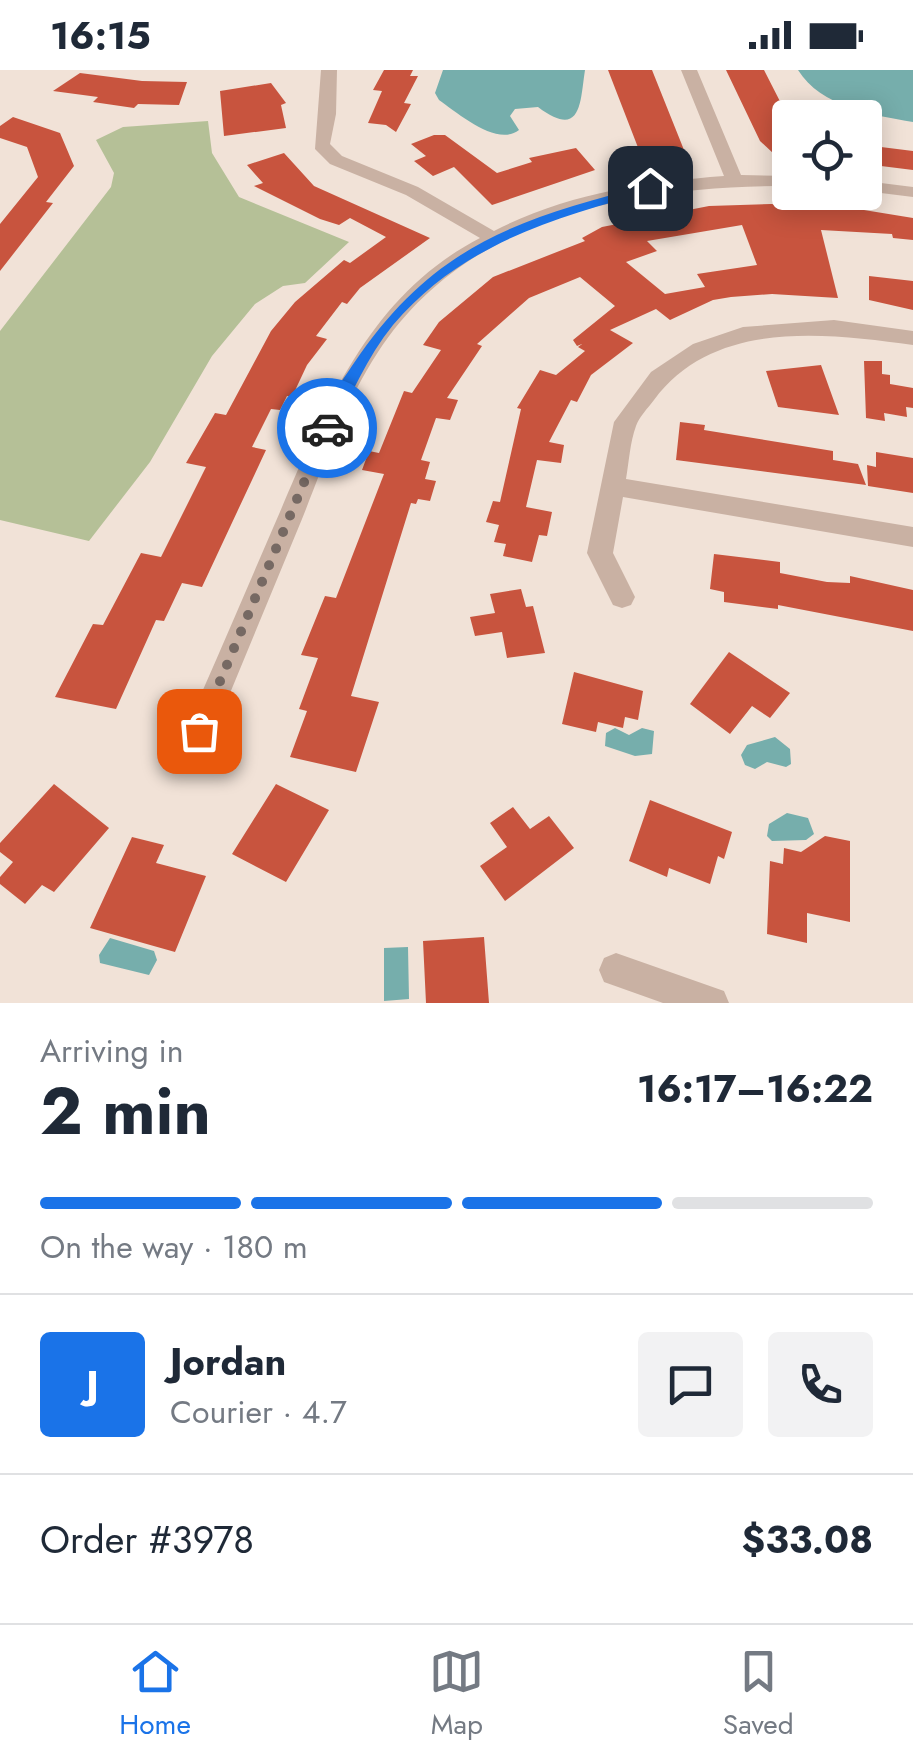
<!DOCTYPE html>
<meta charset="utf-8">
<style>
body{margin:0;font-family:Jost,sans-serif;background:#f2f2f3;color:#1f2937;height:100vh;display:flex;flex-direction:column;font-size:38px;white-space:nowrap}
*{box-sizing:border-box;margin:0}
p{font-size:32px;color:#747a83}
.icon{flex:none;width:55px;height:55px;fill:none;stroke:currentColor;stroke-width:2;stroke-linecap:round;stroke-linejoin:round}
.map{position:relative;height:933px;overflow:hidden}
.sheet{display:flex;flex-direction:column;background:#fff;flex:1}
.sheet>*{flex:none}
.tools{position:absolute;left:772px;top:30px;display:grid;gap:20px}
.tools a{display:grid;place-items:center;width:110px;height:110px;border-radius:10px;background:#fff;box-shadow:0 5px 25px #0003;font-size:50px}
.pin{position:absolute;display:grid;place-items:center;width:85px;height:85px;color:#fff;margin:-42px;border-radius:20px;box-shadow:0 5px 15px #0006}
.courier{position:absolute;display:grid;place-items:center;width:100px;height:100px;margin:-50px;border:8px solid #1a73e8;border-radius:50%;background:#fff;color:#222;box-shadow:0 2px 12px #0007}
.summary em{font-style:normal;font-weight:700}
.summary div{display:flex;flex-direction:column-reverse}
.summary{display:flex;align-items:center;justify-content:space-between;height:170px;padding:0 40px}
h1{font-size:65px;font-weight:700;line-height:75px}
.bar{display:grid;grid-template-columns:repeat(4,1fr);gap:15px 10px;align-content:center;height:120px;padding:0 40px}
.bar i{height:12px;border-radius:8px;background:#e0e1e3}
.bar .active{background:#1a73e8}
.bar p{grid-column:span 4}
.line{display:flex;align-items:center;gap:25px;padding:0 40px;border-top:2px solid #e0e1e3}
.line div{flex:1}
.round{display:grid;place-items:center;flex:none;width:105px;height:105px;border-radius:10px;background:#f2f2f3}
.status{display:flex;justify-content:space-between;align-items:center;height:70px;padding:0 50px;background:#fff;direction:ltr}
.status svg{height:28px;fill:currentColor}
.tab-bar{display:flex;justify-content:space-around;align-items:center;height:140px;border-top:2px solid #e0e1e3;background:#fff;font-size:28px;color:#747a83}
.tab-bar a{display:grid;justify-items:center;gap:5px}
.tab-bar .active{color:#1a73e8}
.map>svg:first-child{display:block}
</style>
<div class="status"><b>16:15</b><svg viewBox="0 0 49 12"><path d="M0 12V9h3v3zM5 12V6h3v6zM10 12V3h3v9zM15 12V0h3v12zM26 1h20v11H26zM47 4h2v5h-2z"/></svg></div>
<div class="map">
<svg width="913" height="933" viewBox="0 0 913 933">
<rect width="100%" height="100%" fill="#f1e2d7"/>
<path fill="#b5c097" d="M208,51L212,83L239,127L349,172L305,213L283,216L255,234L212,286L150,392L89,471L0,450V261L111,117L114,103L96,70L123,57Z"/>
<path fill="#76aeac" d="M443,0H585C580,32 582,70 538,37L515,39L510,46L519,60C497,77 459,44 439,30L435,23Z
M798,0H913V52C873,45 821,37 798,0Z
M615,658L629,665L642,658L654,661L652,684L635,686L605,676L606,663Z
M775,667L790,679L791,694L786,697L767,692L755,699L745,695L741,685L747,675Z
M787,743L808,748L814,764L806,770L772,771L767,766L769,754Z
M110,868L154,881L157,890L149,905L100,893L99,885Z
M408,877L409,929L384,931V878Z"/>
<path fill="#c8543e" fill-rule="evenodd" d="M384,0H413L410,6H418L404,33L411,34L396,62L386,55L368,53L382,21L373,20Z
M608,0H652L684,80H680L684,92L644,93Z
M726,0H764L790,51V99L760,71Z
M80,3L142,11L187,12L179,35L138,34L134,38L93,32L98,27L53,21Z
M271,13L286,33L281,35L286,58L224,66L220,21Z
M13,47L60,63L74,96L46,132L53,133L0,201V154L38,107L27,77L0,68V56Z
M434,65H445L497,103L532,92L529,88L576,78L595,100L492,135L454,97L433,106L414,91L426,86L411,74Z
M865,75L913,81V100L865,94Z
M284,83L314,116L430,168L360,218L347,234L342,232L316,266L327,269L307,295L292,327L287,326L280,340L271,339L252,377L266,380L202,517L182,513L164,551L156,550L116,639L55,627L93,554L103,555L141,483L161,487L206,397L186,393L215,343L226,345L271,261L295,232L344,190L350,193L386,167L350,148L339,155L320,149L254,116L263,113L247,95Z
M771,134L864,140L913,148V170L893,168L892,164L821,160L838,228L772,224L731,227L713,230L670,250L656,239L610,260L633,273L591,305L577,332L571,330L549,372L564,375L561,393L537,390L526,437L552,442L547,466L539,465L532,492L503,486L506,474L494,472L499,455L486,452L493,431L500,432L521,339L517,338L540,300L556,305L585,281L578,277L582,274L577,276L573,270L615,236L580,207L529,228L477,274L482,276L447,328L458,330L450,350L436,348L421,390L430,392L425,409L436,411L430,431L418,429L416,434L411,433L351,626L379,632L356,702L290,687L307,641L299,639L318,588L301,585L325,526L336,528L384,404L362,400L369,381L379,383L404,321L412,323L441,280L423,275L439,252L493,207L585,171L582,168L602,157L709,136ZM742,155L757,195L697,204L705,217L665,224L626,192L657,181L647,171Z
M869,206L913,211V240L869,230Z
M864,291H882V304L890,305V314L913,318V338L906,337L907,347L884,343L885,351L866,348Z
M821,295L839,345L778,337L766,301Z
M680,352L705,355L704,360L833,381V390L858,394L866,415L676,390Z
M876,382L913,388V423L868,416L867,395L876,397Z
M714,484L780,492V503L827,512L850,513V506L913,520V561L778,535V539L724,532V522L710,519Z
M521,519L526,537L533,536L545,583L507,588L502,562L475,566L470,547L495,543L490,524Z
M729,582L790,623L770,648L752,636L730,664L690,634Z
M574,602L643,621L638,650L625,647L623,658L598,652L596,662L562,654Z
M54,714L109,758L54,822L42,815L25,834L0,814V807L13,792L0,782V773Z
M276,714L329,740L286,812L232,784Z
M650,730L732,762L724,789L718,786L710,814L669,798L667,807L629,791Z
M513,737L530,759L549,746L574,778L505,831L480,796L507,777L490,753Z
M825,766L850,771V852L807,843V873L767,864L770,791L783,794L784,778L801,782Z
M132,767L164,775L156,793L206,806L175,882L90,858Z
M484,867L489,933H426L423,871Z"/>
<g fill="none" stroke-linecap="round" stroke-linejoin="round">
<path fill="#c9b1a3" fill-rule="evenodd" d="M321,0H337L336,44L330,74L342,86L418,117L494,161C565,124 645,112 724,106L681,0H697L741,105L790,106V116C637,116 468,144 378,282C344,334 325,392 302,449C270,526 238,604 206,681L201,691L191,694L181,691L176,681C209,607 241,532 273,458C322,346 364,228 480,168L406,125L330,94L315,79Z
M865,111L913,117V127L865,121Z
M834,250L913,261V275C825,263 714,249 654,330C648,338 639,347 636,356C630,372 629,392 626,409L913,457V477L623,427L613,483L635,527L631,535L622,538L613,535L587,483L614,352L651,302L693,274L743,257Z
M616,883L724,921L729,933H663L604,912L599,900L604,888Z"/>
</g>
<path fill="#1a73e8" d="M650,115L654,121C555,147 462,174 393,255C367,287 351,325 333,362H322C320,340 342,311 354,293C434,175 517,149 650,115Z"/>
<g fill="none" stroke-linecap="round" stroke-linejoin="round">
<path stroke="#766963" stroke-width="10" stroke-dasharray="0 18" d="M199,661L327,358"/>
</g>
</svg>
<div class="tools">
<a><svg class="icon" aria-label="locate" viewBox="0 0 24 24"><circle cx="12" cy="12" r="6"/><path d="M12 2v4M12 18v4M2 12h4M18 12h4"/></svg></a>
</div>
<div class="pin" style="left:199px;top:661px;background:#ea580c"><svg class="icon" aria-label="bag" viewBox="0 0 24 24"><path d="M5 8h14l-1 12H6zM9 8a3 3 0 0 1 6 0"/></svg></div>
<div class="pin" style="left:650px;top:118px;background:#1f2937"><svg class="icon" aria-label="home" viewBox="0 0 24 24"><path d="M3 11l9-7 9 7M6 9v11h12V9"/></svg></div>
<div class="courier" style="left:327px;top:358px"><svg class="icon" aria-label="car" viewBox="0 0 24 24"><path d="M5 17H2v-5l4-1 3-4h7l3 4 3 1v5h-3M9 17h6M6 11h13"/><circle cx="7" cy="17" r="2"/><circle cx="17" cy="17" r="2"/></svg></div>
</div>
<section class="sheet">
<div class="summary"><div><h1>2 min</h1><p>Arriving in</p></div><em>16:17–16:22</em></div>
<div class="bar"><i class="active"></i><i class="active"></i><i class="active"></i><i></i><p>On the way · 180 m</p></div>
<div class="line" style="height:180px"><b class="round" style="background:#1a73e8;color:#fff">J</b><div><b>Jordan</b><p>Courier · 4.7</p></div><a class="round"><svg class="icon" aria-label="chat" viewBox="0 0 24 24"><path d="M4 5h16v11H9l-5 4z"/></svg></a><a class="round"><svg class="icon" aria-label="phone" viewBox="0 0 24 24"><path d="M5 4h4l2 5-3 2q2 4 5 5l2-3 5 2v4C11 20 4 13 5 4z"/></svg></a></div>
<div class="line" style="height:130px"><div>Order #3978</div><b>$33.08</b></div>
</section>
<nav class="tab-bar">
<a class="active"><svg class="icon" aria-label="home" viewBox="0 0 24 24"><path d="M3 11l9-7 9 7M6 9v11h12V9"/></svg>Home</a>
<a><svg class="icon" aria-label="map" viewBox="0 0 24 24"><path d="M3 6l6-2 6 2 6-2v14l-6 2-6-2-6 2zM9 4v14M15 6v14"/></svg>Map</a>
<a><svg class="icon" aria-label="saved" viewBox="0 0 24 24"><path d="M7 4h10v16l-5-4-5 4z"/></svg>Saved</a>
</nav>
